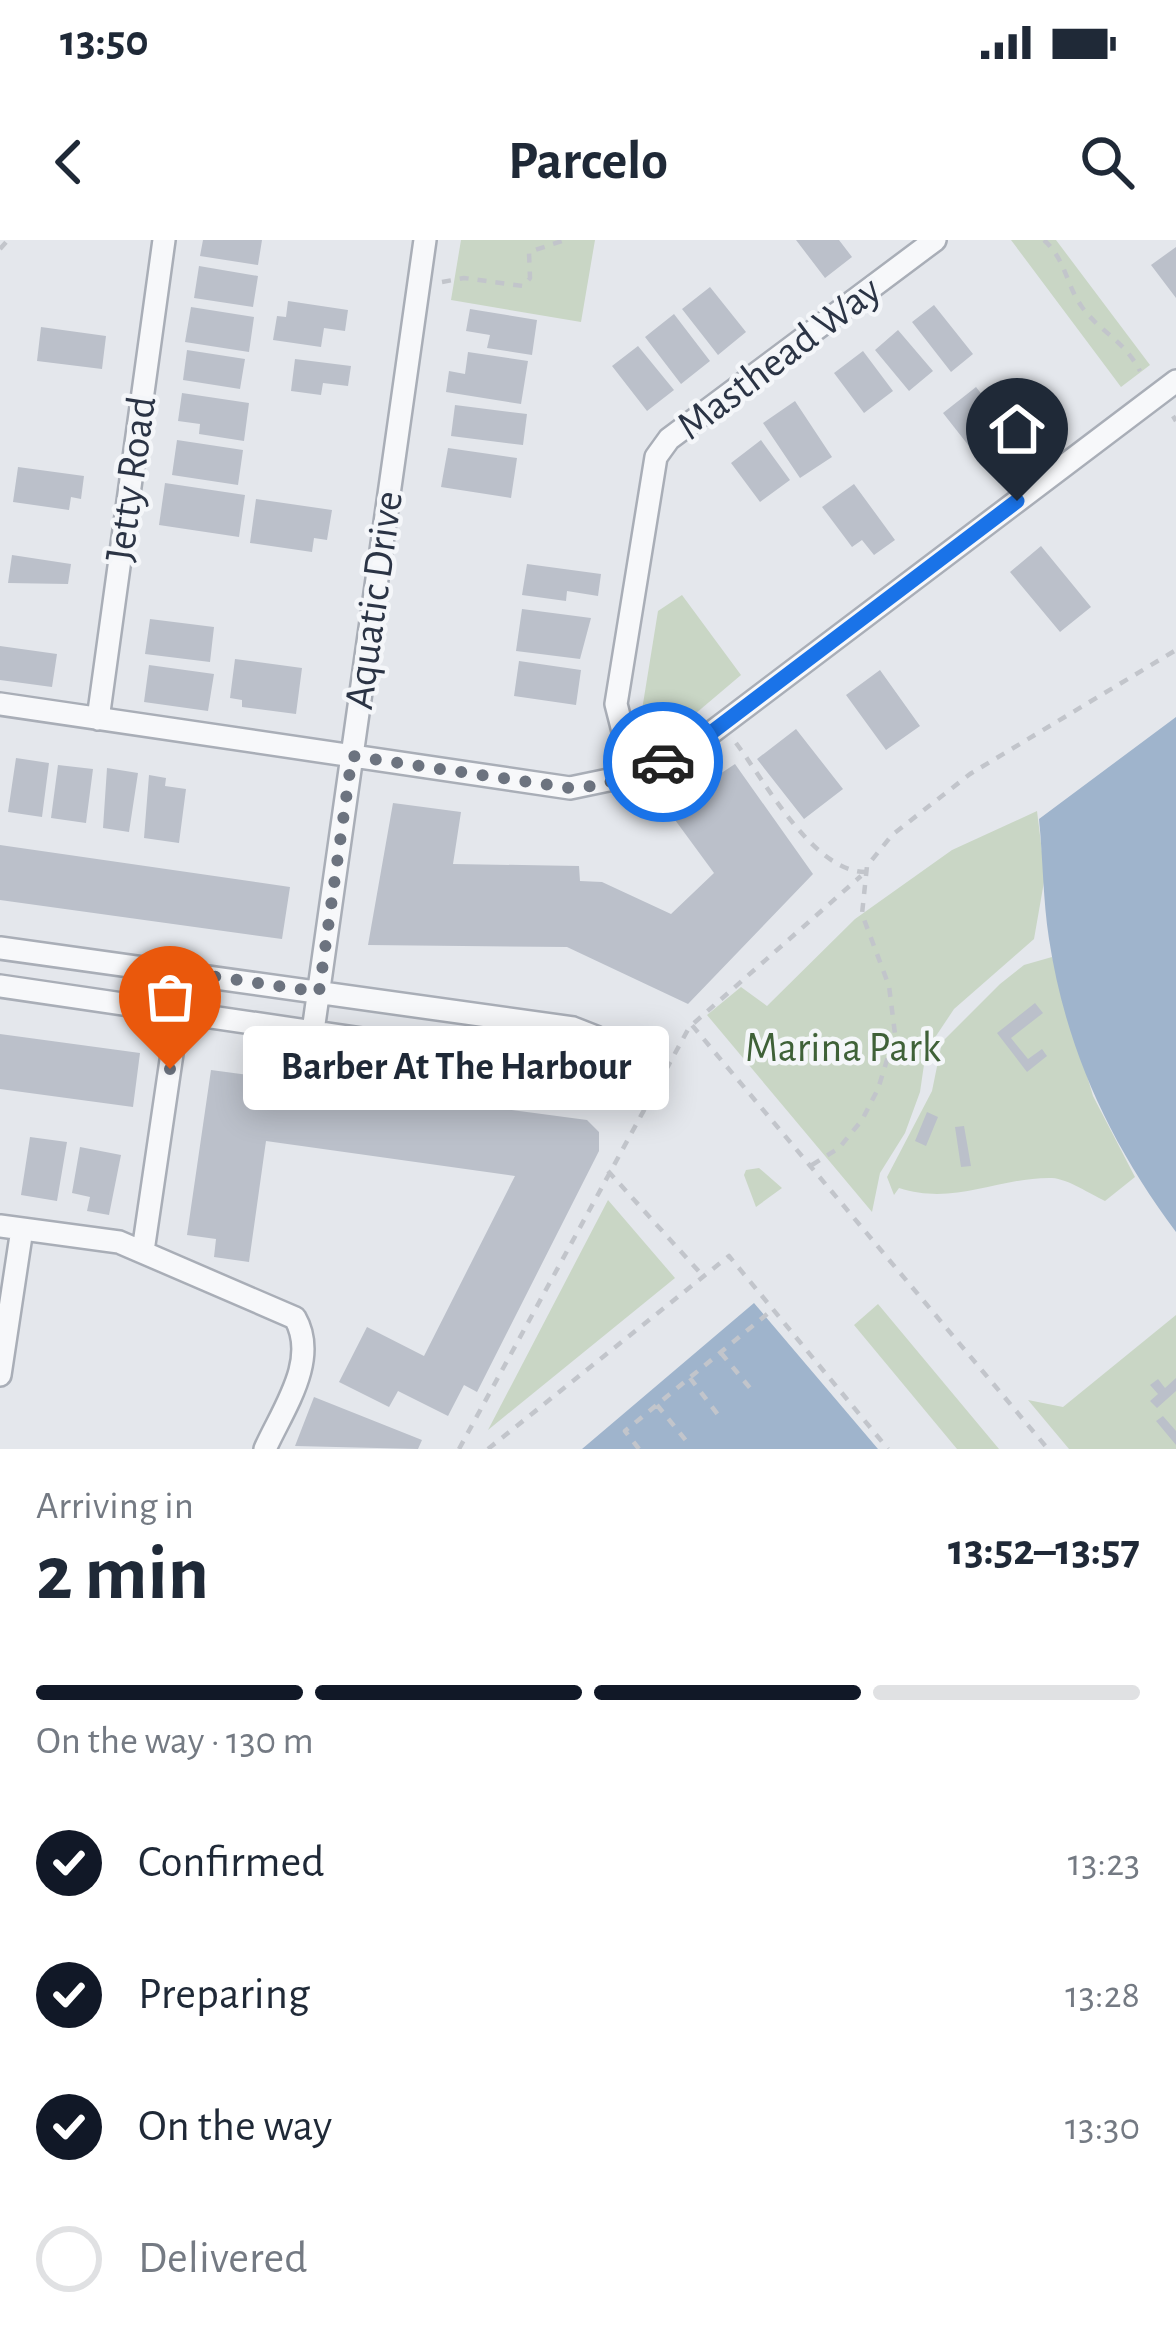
<!DOCTYPE html>
<meta charset="utf-8">
<style>
body{margin:0;font-family:"Alegreya Sans",sans-serif;background:#f6f6f7;color:#1f2937;height:100vh;display:flex;flex-direction:column;font-size:45px;white-space:nowrap}
*{box-sizing:border-box;margin:0}
p{font-size:39px;color:#747a83}
.icon{flex:none;width:66px;height:66px;fill:none;stroke:currentColor;stroke-width:2;stroke-linecap:round;stroke-linejoin:round}
.map{position:relative;height:1209px;overflow:hidden}
.sheet{display:flex;flex-direction:column;background:#fff;flex:1}
.sheet>*{flex:none}
.pin{position:absolute;display:grid;place-items:center;width:102px;height:102px;color:#fff;margin:-123px -51px;border-radius:50% 50% 50% 0;rotate:-45deg;box-shadow:0 0 12px #0007}
.pin .icon{rotate:45deg}
.courier{position:absolute;display:grid;place-items:center;width:120px;height:120px;margin:-60px;border:9px solid #1a73e8;border-radius:50%;background:#fff;color:#222;box-shadow:0 3px 15px #0007}
.bubble{position:absolute;height:84px;border-radius:12px;background:#fff;box-shadow:0 6px 30px #0003;font-size:39px;font-weight:700;line-height:84px;text-align:center}
.summary em{font-style:normal;font-weight:700}
.summary div{display:flex;flex-direction:column-reverse}
.summary{display:flex;align-items:center;justify-content:space-between;height:204px;padding:0 36px}
h1{font-size:78px;font-weight:700;line-height:90px}
.bar{display:grid;grid-template-columns:repeat(4,1fr);gap:18px 12px;align-content:center;height:144px;padding:0 36px}
.bar i{height:15px;border-radius:9px;background:#e0e1e3}
.bar .on{background:#111827}
.bar p{grid-column:span 4}
ol{padding:0 36px;list-style:none}
li{display:flex;align-items:center;gap:36px;height:132px}
li p{margin-inline-start:auto}
li .icon{padding:12px;border-radius:50%;background:#111827;color:#fff;stroke-width:4}
li:last-child{color:#747a83}
li i{width:66px;height:66px;border:6px solid #e0e1e3;border-radius:50%}
.status{display:flex;justify-content:space-between;align-items:center;height:84px;padding:0 60px;background:#fff;direction:ltr}
.status svg{height:33px;fill:currentColor}
header{display:flex;justify-content:space-between;align-items:center;height:156px;padding:0 36px;background:#fff;font-size:54px;font-weight:700}
.map>svg:first-child{display:block}
</style>
<div class="status"><b>13:50</b><svg viewBox="0 0 49 12"><path d="M0 12V9h3v3zM5 12V6h3v6zM10 12V3h3v9zM15 12V0h3v12zM26 1h20v11H26zM47 4h2v5h-2z"/></svg></div>
<header><svg class="icon" aria-label="back" viewBox="0 0 24 24"><path d="M15 5l-7 7 7 7"/></svg>Parcelo<svg class="icon" aria-label="search" viewBox="0 0 24 24"><circle cx="10" cy="10" r="6"/><path d="M15 15l6 6"/></svg></header>
<div class="map">
<svg width="1176" height="1209" viewBox="0 0 1176 1209">
<rect width="100%" height="100%" fill="#e4e7ec"/>
<path fill="#c9d6c5" d="M461,0H595L581,82L451,60Z
M1011,0H1056L1150,125L1121,147Z
M682,355L741,435L682,485L649,490L642,485V470L658,371Z
M1037,571L1045,636L1034,699L954,769L926,811L920,852L905,893L880,933L872,972L707,775L741,747L767,766L855,679L952,610Z
M1052,717L1093,856L1135,937L1105,961C1090,954 1068,939 1052,938C998,937 955,966 899,948L894,955L887,937L932,851L942,802L1000,744L1024,725Z
M759,928L782,948L756,967L744,935L746,930Z
M608,960L675,1038L488,1190Z
M878,1064L999,1209H957L854,1085Z
M1176,1075V1209H1069L1028,1160L1063,1167Z"/>
<path fill="#9fb4cc" d="M1176,477V992C1110,903 1066,810 1049,699C1043,660 1043,619 1039,579Z
M754,1063L878,1209H582Z"/>
<path fill="#bbc0ca" d="M203,0H262L258,25L200,16Z
M796,0H839L852,17L825,38Z
M1176,7V58L1151,25Z
M199,26L258,36L253,67L194,58Z
M710,47L746,92L718,115L682,69Z
M288,61L348,70L345,91L324,88L321,107L273,100L277,76L286,77Z
M934,65L973,114L951,132L912,82Z
M191,67L254,77L249,112L185,102Z
M470,69L537,80L532,115L487,108L490,95L466,91Z
M674,74L710,121L681,144L645,97Z
M41,87L106,96L102,129L37,121Z
M898,90L933,131L909,151L875,110Z
M638,106L674,150L647,171L612,126Z
M187,110L245,119L240,149L183,140Z
M863,111L893,151L864,173L834,133Z
M468,112L528,121L521,164L446,152L449,131L465,134Z
M295,119L351,126L348,146L323,143L321,155L291,151Z
M976,147L1020,203L996,222L984,208L976,215L943,173Z
M182,153L249,163L244,201L199,194L200,184L178,181Z
M795,161L832,217L800,238L763,183Z
M455,165L527,174L523,205L451,196Z
M177,200L243,210L238,245L172,235Z
M761,200L790,240L760,262L731,223Z
M448,208L517,218L511,258L441,247Z
M18,227L84,236L81,259L71,257L69,270L13,262Z
M165,243L245,255L239,297L159,285Z
M854,244L895,300L874,315L862,300L852,307L822,267Z
M256,259L332,270L327,300L314,298L312,312L250,303Z
M1041,306L1091,367L1060,392L1010,332Z
M12,315L71,324L68,344L8,343Z
M527,324L601,334L598,356L567,351L566,361L522,355Z
M522,369L591,378L580,419L516,411Z
M150,379L214,387L210,422L145,414Z
M0,406L57,414L52,447L0,440Z
M235,419L302,428L296,474L242,467V460L230,458Z
M519,421L581,430L576,465L514,456Z
M149,425L214,434L208,471L144,462Z
M880,430L920,486L886,510L846,455Z
M796,489L843,549L804,579L757,519Z
M16,518L49,523L42,577L8,572Z
M735,524L813,634L688,764L567,707L368,705L393,563L461,572L453,624L579,626L580,641L602,642L671,674L714,633L667,569Z
M58,525L93,529L86,583L51,578Z
M107,528L138,533L129,592L103,588Z
M149,535L166,538L165,546L186,549L179,603L144,598Z
M0,605L290,647L282,699L0,660Z
M1035,763L1043,773L1011,798L1028,819L1042,809L1047,816L1027,832L997,793Z
M0,794L140,813L133,867L0,849Z
M211,830L587,880L599,892V911L477,1152L464,1145L448,1176L398,1151L389,1167L339,1142L367,1087L424,1116L515,936L266,901L249,1022L214,1017L216,999L187,995Z
M927,872L938,877L926,906L915,901Z
M964,886L971,926L961,927L955,887Z
M30,897L67,902L57,961L21,955Z
M80,907L121,915L109,975L87,971L90,957L72,953Z
M1176,1138V1151L1157,1168L1150,1161L1158,1154L1150,1145L1158,1139L1165,1148Z
M314,1157L422,1200L418,1209L295,1206Z
M1163,1176L1176,1191V1205L1156,1181Z"/>
<g fill="none" stroke-linecap="round" stroke-linejoin="round">
<defs>
<path id="street" d="M0,464L570,548L642,533L691,508L1176,141
M98,479L164,0
M642,533L627,507L616,464L656,217L669,199L935,0
M0,708L573,788L596,797L600,820L592,830L580,831L0,746
M313,791L425,0
M0,986L119,1002L295,1078C319,1120 283,1169 265,1209
M143,1011L184,732
M0,1135L22,989"/>
</defs>
<use href="#street" stroke="#a9aeb7" stroke-width="26"/>
<path stroke="#c2c5cb" stroke-width="4.5" stroke-dasharray="9 9" stroke-linecap="butt" d="M1044,0C1066,20 1066,45 1082,67C1101,93 1123,99 1140,131
M0,9L8,0
M442,42L464,38L523,46L530,38L529,12L565,0
M1173,176L1176,181
M736,503C766,543 813,631 865,632
M694,783L861,636
M812,925L839,908L862,880L878,849L895,794L889,746L862,674L867,626L892,595L970,534L1176,410
M608,931L703,1036
M721,1113L750,1148
M690,1138L719,1176
M657,1165L688,1203
M459,1209L691,784L1048,1209
M488,1209L729,1016L888,1209
M639,1209L625,1191L772,1070"/>
<use href="#street" stroke="#f7f8fa" stroke-width="21"/>
</g>
<g fill="none" stroke-linecap="round" stroke-linejoin="round">
<path stroke="#6c737f" stroke-width="12" stroke-dasharray="0 21.6" d="M170,829L184,732L319,752L352,516L570,548L602,545L663,522"/>
<path stroke="#1a73e8" stroke-width="15" d="M663,522L691,508L1017,261"/>
</g>
<g text-anchor="middle" dominant-baseline="central" stroke-width="9" stroke-linejoin="round" paint-order="stroke">
<g font-size="42" fill="#2b3445" stroke="#f4f6f9">
<text transform="translate(779 118) rotate(-37)">Masthead Way</text>
<text transform="translate(131 239) rotate(-82)">Jetty Road</text>
<text transform="translate(374 360) rotate(-82)">Aquatic Drive</text>
</g>
<g font-size="42" fill="#3f6138" stroke="#f4f6f9">
<text x="843" y="808">Marina Park</text>
</g>
</g>
</svg>
<div class="pin" style="left:170px;top:829px;background:#ea580c"><svg class="icon" aria-label="bag" viewBox="0 0 24 24"><path d="M5 8h14l-1 12H6zM9 8a3 3 0 0 1 6 0"/></svg></div>
<div class="pin" style="left:1017px;top:261px;background:#1f2937"><svg class="icon" aria-label="home" viewBox="0 0 24 24"><path d="M3 11l9-7 9 7M6 9v11h12V9"/></svg></div>
<div class="courier" style="left:663px;top:522px"><svg class="icon" aria-label="car" viewBox="0 0 24 24"><path d="M5 17H2v-5l4-1 3-4h7l3 4 3 1v5h-3M9 17h6M6 11h13"/><circle cx="7" cy="17" r="2"/><circle cx="17" cy="17" r="2"/></svg></div>
<div class="bubble" style="left:243px;top:786px;width:426px">Barber At The Harbour</div>
</div>
<section class="sheet">
<div class="summary"><div><h1>2 min</h1><p>Arriving in</p></div><em>13:52–13:57</em></div>
<div class="bar"><i class="on"></i><i class="on"></i><i class="on"></i><i></i><p>On the way · 130 m</p></div>
<ol>
<li><svg class="icon" aria-label="check" viewBox="0 0 24 24"><path d="M5 12l5 5 9-10"/></svg>Confirmed<p>13:23</p></li>
<li><svg class="icon" aria-label="check" viewBox="0 0 24 24"><path d="M5 12l5 5 9-10"/></svg>Preparing<p>13:28</p></li>
<li><svg class="icon" aria-label="check" viewBox="0 0 24 24"><path d="M5 12l5 5 9-10"/></svg>On the way<p>13:30</p></li>
<li><i></i>Delivered</li>
</ol>
</section>
